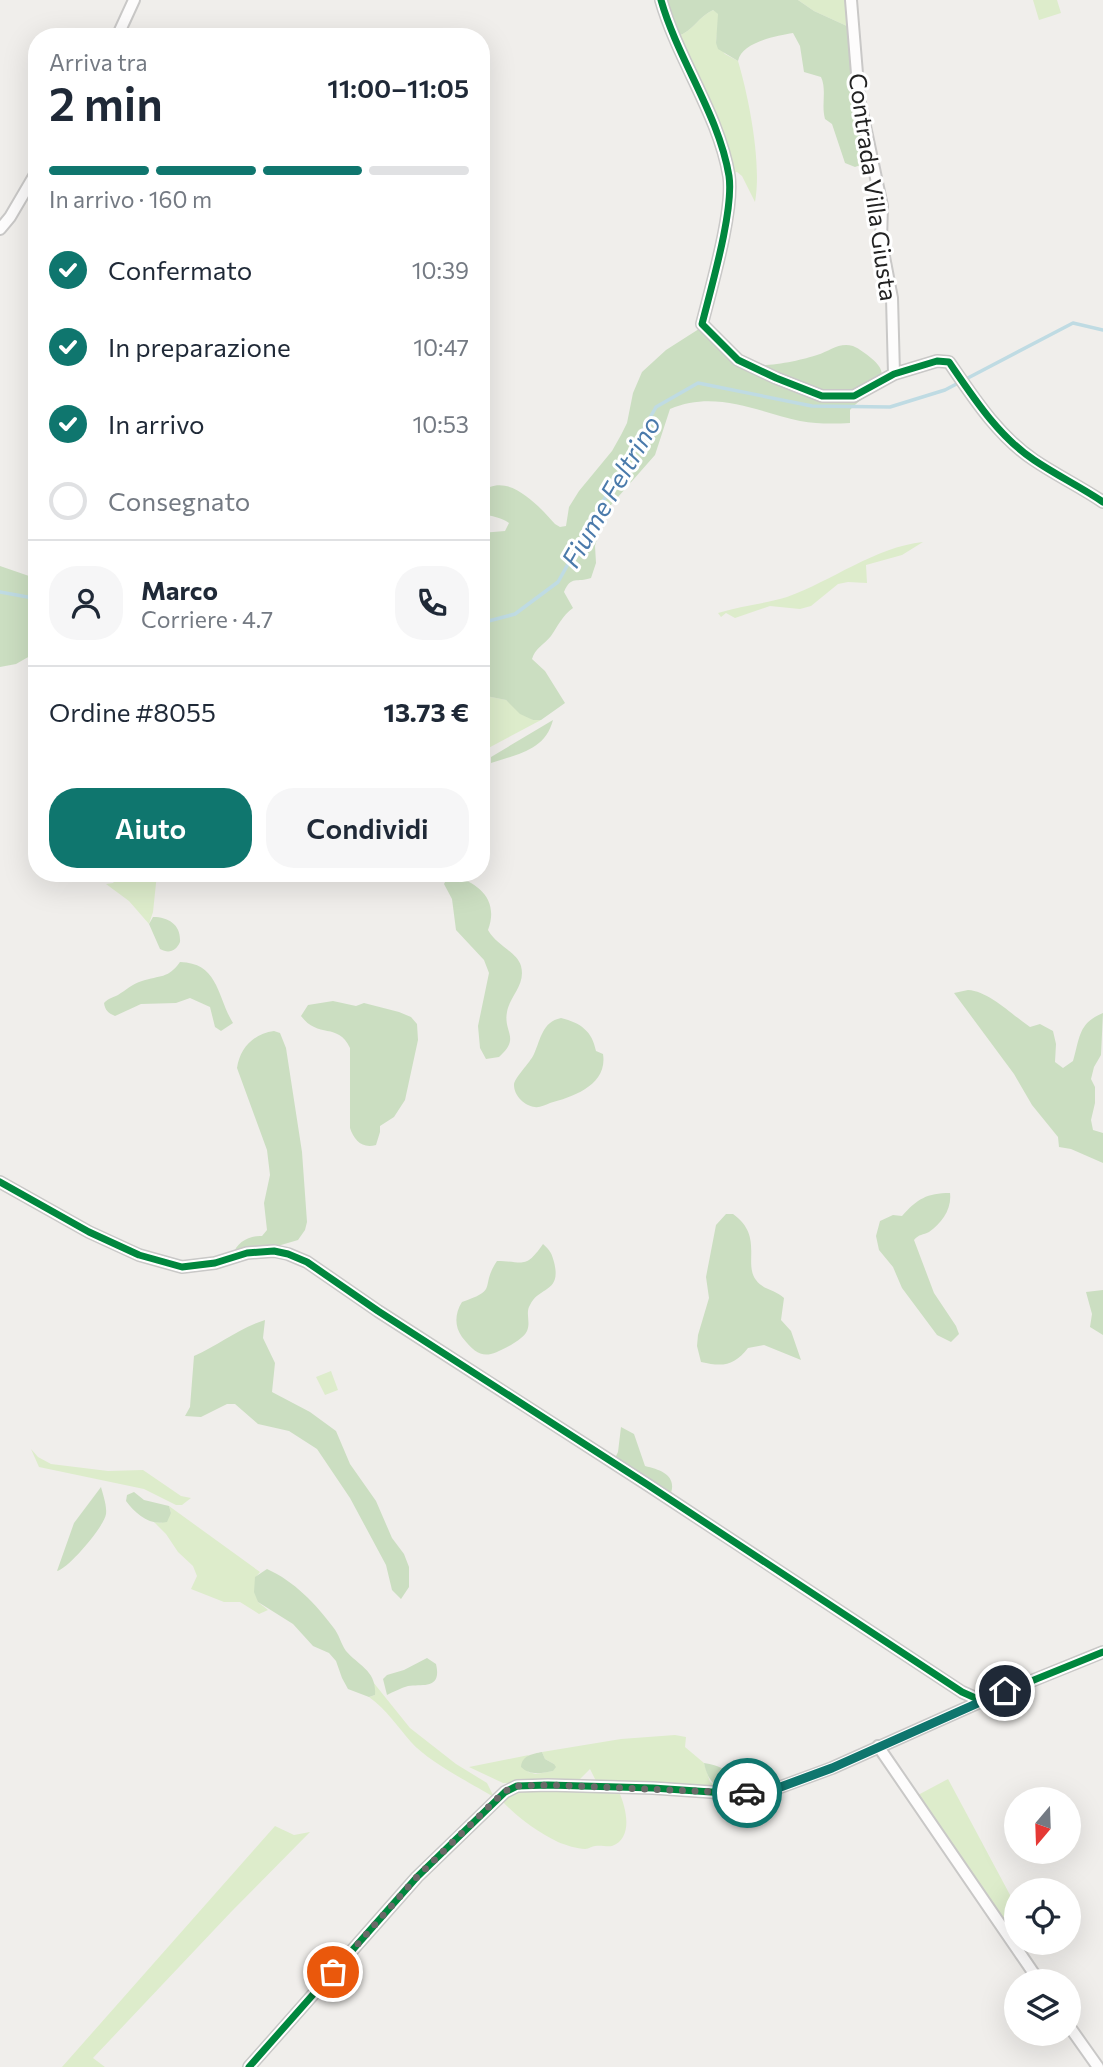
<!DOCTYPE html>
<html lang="it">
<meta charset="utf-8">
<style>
body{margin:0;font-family:Commissioner,sans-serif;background:#f6f6f7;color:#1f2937;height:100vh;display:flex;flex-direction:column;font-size:26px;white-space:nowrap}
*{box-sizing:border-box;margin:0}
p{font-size:23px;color:#747a83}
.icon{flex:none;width:38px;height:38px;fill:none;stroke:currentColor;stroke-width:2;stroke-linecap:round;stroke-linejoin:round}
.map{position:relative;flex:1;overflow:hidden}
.drawer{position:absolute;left:28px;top:28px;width:462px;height:854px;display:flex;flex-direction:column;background:#fff;border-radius:28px;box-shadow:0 7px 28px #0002}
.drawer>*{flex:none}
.needle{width:46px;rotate:199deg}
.fabs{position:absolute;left:1004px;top:1787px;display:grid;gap:14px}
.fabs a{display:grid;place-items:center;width:77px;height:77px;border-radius:50%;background:#fff;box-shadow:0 7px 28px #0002;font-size:35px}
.pin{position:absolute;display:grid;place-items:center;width:60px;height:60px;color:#fff;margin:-30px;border:4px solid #fff;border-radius:50%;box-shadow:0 2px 7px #0007}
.courier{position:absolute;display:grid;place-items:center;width:70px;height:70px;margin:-35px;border:5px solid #0f766e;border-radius:50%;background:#fff;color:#222;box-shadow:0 2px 9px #0007}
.headline em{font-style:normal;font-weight:600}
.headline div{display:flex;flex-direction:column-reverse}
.headline{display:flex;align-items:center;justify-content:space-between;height:119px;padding:0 21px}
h1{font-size:46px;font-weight:600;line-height:52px}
.bar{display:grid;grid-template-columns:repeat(4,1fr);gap:10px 7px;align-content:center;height:84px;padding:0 21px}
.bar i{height:9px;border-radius:5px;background:#e0e1e3}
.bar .current{background:#0f766e}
.bar p{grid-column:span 4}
.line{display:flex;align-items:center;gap:18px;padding:0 21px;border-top:2px solid #e0e1e3}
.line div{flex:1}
.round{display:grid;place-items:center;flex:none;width:74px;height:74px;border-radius:28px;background:#f6f6f7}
ol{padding:0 21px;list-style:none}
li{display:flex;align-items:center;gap:21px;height:77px}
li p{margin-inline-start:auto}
li .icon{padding:7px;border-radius:50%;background:#0f766e;color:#fff;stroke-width:4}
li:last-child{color:#747a83}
li i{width:38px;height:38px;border:4px solid #e0e1e3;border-radius:50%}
.button{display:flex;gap:14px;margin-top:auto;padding:14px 21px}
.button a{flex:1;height:80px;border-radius:28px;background:#0f766e;color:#fff;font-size:28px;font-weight:600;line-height:80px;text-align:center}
.button a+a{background:#f6f6f7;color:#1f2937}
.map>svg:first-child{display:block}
</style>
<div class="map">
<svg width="1103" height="2067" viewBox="0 0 1103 2067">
<rect width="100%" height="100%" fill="#f0eeeb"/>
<path fill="#ddeccb" d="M798,0H847L849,27L814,11Z
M1033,0H1057L1061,13L1039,20Z
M713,10L719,14L716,43L725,54L738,61C749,98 762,164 755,202L742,176L737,172L733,173L678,36C693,31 699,16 713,10Z
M923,542L902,555L866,565L867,583L848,582L838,584L811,606L800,609L770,606L735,618L726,613L721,617L718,613C740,606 764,604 787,597C832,581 875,547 923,542Z
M481,695L506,700L533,720H541L481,752Z
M122,873L157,874L153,912L149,924L129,901L106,884L113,883Z
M331,1371L338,1390L325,1395L316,1377Z
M31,1449L38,1457L51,1464L108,1471L143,1470L181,1496L191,1498L182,1505H176L144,1489L39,1467Z
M169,1506L260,1572L255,1578L258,1602L268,1610L259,1614L240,1602H224L191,1589L197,1576L193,1566L178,1552L166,1534L154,1522L161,1523L171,1513Z
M373,1682L410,1728L456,1764L487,1783L494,1797C470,1783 429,1762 411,1742C397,1726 387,1710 369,1697L375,1695Z
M675,1735L686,1737L685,1747L704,1763L710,1782L722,1790L597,1783L590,1769L576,1783H503L469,1767L529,1755L525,1759L528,1772L536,1774L553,1771L554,1764L545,1759L542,1752L621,1739Z
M948,1779L1017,1908V1933L1013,1935L918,1795Z
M541,1789L619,1792C626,1807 634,1838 612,1846C607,1847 601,1845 595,1846C592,1846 589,1849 585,1849C578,1849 565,1845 558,1842C537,1832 517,1817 501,1800L519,1792Z
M275,1826L294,1835L310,1832L231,1912L93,2058L105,2067H62Z"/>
<path fill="#cbdec1" d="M665,0H798L814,11L849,27L871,161L855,167L845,163L832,124L825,119C821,105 827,90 821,77L804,72L800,46L793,33C776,36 742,42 738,61L718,49L716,43L718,14L713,10C699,16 693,31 678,36Z
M702,327C712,335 738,360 748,363C764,369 802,360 817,355C830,351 839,342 853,346C860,349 866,354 871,358C900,381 863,394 850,410V423C833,424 817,424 800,421C756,411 715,390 670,409L655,455L611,505L600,528L595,546L596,563L591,578C577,583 571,575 564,592L573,608C562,616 558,626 551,636C544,645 535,648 532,659L545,671L565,703L541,720H533L520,714L506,700L481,695V533L505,531L509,523C501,517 492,517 482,513L481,493C506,469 539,506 555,524L560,527L566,526L569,507L579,491L612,451L621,435L627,423L633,393L642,372L666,350Z
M0,566L29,576L37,575V652L16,664L0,667Z
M553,720C545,751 517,754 491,763V757Z
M453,876C480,883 499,901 488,930C497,946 517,952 521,966C526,985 510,995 507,1012C503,1032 521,1038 499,1057L486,1059L480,1048L478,1026L489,973L484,960L456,930L452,899L444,884L447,878Z
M153,917C169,917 181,925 180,942C176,951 169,954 160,949L149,924Z
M180,962C219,963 217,997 233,1023L221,1031L215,1027L210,1007L190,998L176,1003L141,1004L115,1016C108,1013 105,1010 104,1003C109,998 112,998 118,995C126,990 132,984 142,981C160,975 168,979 180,962Z
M968,990C989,991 1012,1015 1030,1027L1040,1024L1053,1031L1056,1044L1055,1062L1063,1068L1073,1061C1080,1038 1078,1023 1103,1013L1101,1055L1094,1067L1091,1079L1095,1087V1103L1091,1120L1093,1130L1103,1133V1163L1071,1149L1059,1147L1058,1137L1032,1105L1014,1074L954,993Z
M333,1001L356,1006L364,1003L399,1012L411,1017L417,1024L418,1040L405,1100L394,1117L380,1126V1132L376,1145C362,1149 354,1140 350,1128V1048C338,1022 318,1039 301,1016L308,1005Z
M561,1018C581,1023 592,1031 596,1051L603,1054C608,1085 573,1097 550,1103C545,1105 539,1108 535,1107C525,1106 514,1096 514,1085C514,1078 530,1063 534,1054C541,1039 542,1022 561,1018Z
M274,1031L280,1033L286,1048L302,1152L307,1222L305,1230L298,1240L281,1245L261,1258L238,1260L233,1255C236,1242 250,1235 262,1236L267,1230L264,1203L270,1175L267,1150L237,1068C240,1048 253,1034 274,1031Z
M950,1193C952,1209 942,1223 929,1232C923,1235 919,1234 914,1240L934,1293L956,1326L959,1334L951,1342L937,1335L902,1288L893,1267L879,1250L876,1236L880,1221L893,1215L902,1216C917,1199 927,1193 950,1193Z
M726,1214H733C764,1236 743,1263 756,1280C763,1290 776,1290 784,1298L781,1320L791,1331L801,1360L764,1345L748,1348C734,1366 723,1367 701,1362L697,1346L698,1335L709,1298L706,1277L716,1225Z
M543,1244C550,1250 552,1254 554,1262C562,1293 539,1286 530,1305C525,1313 531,1322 527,1331C524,1337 517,1341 511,1345C487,1358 480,1360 462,1337C454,1326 455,1313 462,1302C500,1289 479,1288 497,1261C524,1261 525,1270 543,1244Z
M1103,1290V1335L1090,1327L1092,1314L1086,1292Z
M265,1320L263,1338L275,1363L272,1392L310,1412L336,1431L350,1464L376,1501L392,1538L404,1554L409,1567V1587L401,1599L392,1590L386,1565L350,1498L317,1449L289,1431L258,1424L235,1404H227L201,1417L185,1416L190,1407L194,1356C219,1345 239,1328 265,1320Z
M621,1427L634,1434L645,1466C662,1470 678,1476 670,1496L614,1460L618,1452Z
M101,1487C103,1495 107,1505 106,1514C104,1527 68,1569 57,1571L74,1523Z
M134,1492L144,1500L169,1506L171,1513L167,1522C149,1526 136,1514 126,1501L127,1495Z
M267,1569C294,1581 316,1604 333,1627C339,1634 341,1644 346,1651C359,1666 377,1671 375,1695L369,1697L348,1689L342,1678L336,1661L329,1653L313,1646L293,1624L258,1602L254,1592L255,1577Z
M427,1658L436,1664C442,1690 423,1684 408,1686C401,1688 393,1692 387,1695L383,1679L387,1675L404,1670Z
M542,1752L545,1759L554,1764L556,1767L553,1771C542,1773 530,1776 521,1767C522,1755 533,1754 542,1752Z
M704,1763C725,1766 731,1773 742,1792C720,1790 709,1787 704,1763Z"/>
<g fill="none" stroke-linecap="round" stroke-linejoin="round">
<path stroke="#bfdbe3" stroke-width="3.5" d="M0,592L33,598L37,596
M481,623L515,614L558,582L656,407L698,383L812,406L890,407L945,390L1073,323L1103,330"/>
<defs>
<path id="minor" d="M661,0C678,60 719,115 729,176C734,210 711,288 702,324L738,360L776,378L822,396H854L894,374L937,361L949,362C973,397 998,436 1034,460C1056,475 1081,487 1103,502
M851,0L859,98L882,206L881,241L892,298L894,374
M117,37L134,0
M0,229L10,217L37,171
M0,1182L89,1232L139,1255L182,1267L215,1263L247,1253L274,1251L288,1254L307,1262L378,1311L648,1485L962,1692L982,1701
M878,1746L1039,1981
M1069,2026L1098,2067
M249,2067L417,1877L505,1792L517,1786L548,1785L653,1788L740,1794L767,1792L832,1768L982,1701L1103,1652"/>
</defs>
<use href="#minor" stroke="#c9c8c7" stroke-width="14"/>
<use href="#minor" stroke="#fdfcfc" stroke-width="10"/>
<defs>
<path id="cycleway" d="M661,0C678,60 719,115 729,176C734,210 711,288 702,324L738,360L776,378L822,396H854L894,374L937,361L949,362C973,397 998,436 1034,460C1056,475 1081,487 1103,502
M0,1182L89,1232L139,1255L182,1267L215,1263L247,1253L274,1251L288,1254L307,1262L378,1311L648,1485L962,1692L982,1701
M249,2067L417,1877L505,1792L517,1786L548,1785L653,1788L740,1794L767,1792L832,1768L982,1701L1103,1652"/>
</defs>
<use href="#cycleway" stroke="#fff" stroke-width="11"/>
<use href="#cycleway" stroke="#00873e" stroke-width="7"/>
</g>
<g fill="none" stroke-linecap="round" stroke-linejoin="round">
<path stroke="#6a6968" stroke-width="7" stroke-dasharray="0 12.6" d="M333,1972L417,1877L505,1791L517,1786L548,1785L747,1793"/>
<path stroke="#0f766e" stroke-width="9" d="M747,1793L767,1792L832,1768L1005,1691"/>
</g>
<g text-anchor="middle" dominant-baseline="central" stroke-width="6" stroke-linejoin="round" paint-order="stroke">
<g font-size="24" fill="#222" stroke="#fff">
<text transform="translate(874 187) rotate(82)">Contrada Villa Giusta</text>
</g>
<g font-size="26" font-style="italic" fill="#4a7aab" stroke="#fff">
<text transform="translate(610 491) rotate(-60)">Fiume Feltrino</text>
</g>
</g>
</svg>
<div class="fabs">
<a><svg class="needle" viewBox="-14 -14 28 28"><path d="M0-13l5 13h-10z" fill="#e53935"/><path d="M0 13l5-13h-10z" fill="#747a83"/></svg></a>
<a><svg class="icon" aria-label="locate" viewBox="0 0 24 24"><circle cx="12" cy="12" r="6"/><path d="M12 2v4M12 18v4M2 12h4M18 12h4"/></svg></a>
<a><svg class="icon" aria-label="layers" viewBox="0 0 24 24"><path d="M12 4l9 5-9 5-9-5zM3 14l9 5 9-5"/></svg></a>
</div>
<div class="pin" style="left:333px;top:1972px;background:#ea580c"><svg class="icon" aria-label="bag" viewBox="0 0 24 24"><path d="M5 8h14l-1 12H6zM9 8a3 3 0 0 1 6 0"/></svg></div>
<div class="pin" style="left:1005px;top:1691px;background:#1f2937"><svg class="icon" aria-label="home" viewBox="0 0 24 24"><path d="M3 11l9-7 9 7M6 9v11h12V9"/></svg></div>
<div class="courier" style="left:747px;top:1793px"><svg class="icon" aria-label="car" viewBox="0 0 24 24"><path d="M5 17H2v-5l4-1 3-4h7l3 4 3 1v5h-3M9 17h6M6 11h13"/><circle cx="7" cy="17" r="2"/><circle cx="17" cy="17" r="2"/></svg></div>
<section class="drawer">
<div class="headline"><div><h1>2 min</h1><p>Arriva tra</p></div><em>11:00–11:05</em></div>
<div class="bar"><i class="current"></i><i class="current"></i><i class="current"></i><i></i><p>In arrivo · 160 m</p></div>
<ol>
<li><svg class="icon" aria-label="check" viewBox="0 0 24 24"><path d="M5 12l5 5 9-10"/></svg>Confermato<p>10:39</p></li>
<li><svg class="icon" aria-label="check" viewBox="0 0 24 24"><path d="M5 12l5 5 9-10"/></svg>In preparazione<p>10:47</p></li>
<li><svg class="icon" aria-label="check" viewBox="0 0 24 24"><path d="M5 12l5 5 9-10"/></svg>In arrivo<p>10:53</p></li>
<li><i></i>Consegnato</li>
</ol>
<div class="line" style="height:126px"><a class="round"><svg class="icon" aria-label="person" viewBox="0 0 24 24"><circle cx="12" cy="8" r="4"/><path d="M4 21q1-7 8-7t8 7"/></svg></a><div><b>Marco</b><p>Corriere · 4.7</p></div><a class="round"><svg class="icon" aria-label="phone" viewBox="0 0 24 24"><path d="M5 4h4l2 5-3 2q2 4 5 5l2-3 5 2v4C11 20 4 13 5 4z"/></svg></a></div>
<div class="line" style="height:91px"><div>Ordine #8055</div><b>13.73 €</b></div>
<div class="button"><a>Aiuto</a><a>Condividi</a></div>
</section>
</div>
